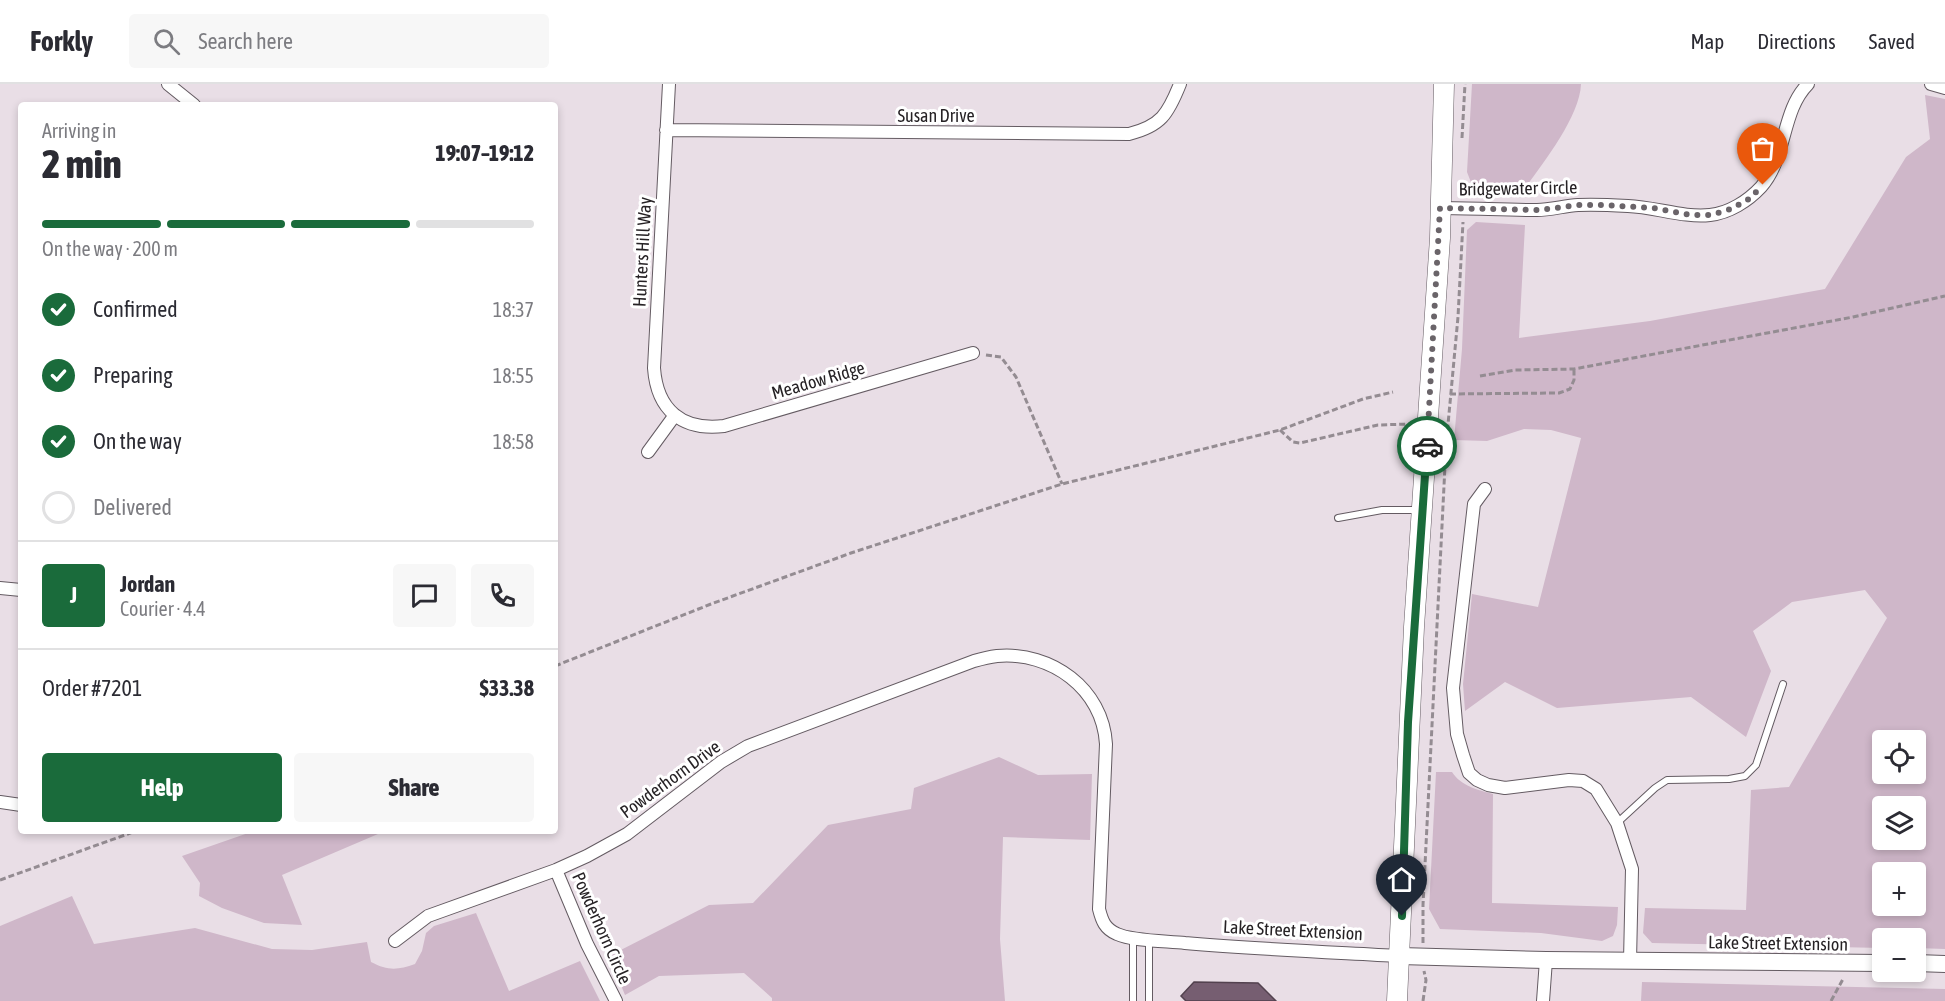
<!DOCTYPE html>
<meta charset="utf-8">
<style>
body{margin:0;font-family:"Asap Condensed",sans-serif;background:#f7f7f7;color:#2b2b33;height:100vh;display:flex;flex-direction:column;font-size:22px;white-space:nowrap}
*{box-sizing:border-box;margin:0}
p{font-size:20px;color:#7c7c81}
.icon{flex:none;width:33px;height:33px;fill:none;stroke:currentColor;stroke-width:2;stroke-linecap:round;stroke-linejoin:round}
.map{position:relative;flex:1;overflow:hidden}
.drawer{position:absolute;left:18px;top:18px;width:540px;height:732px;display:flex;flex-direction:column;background:#fff;border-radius:6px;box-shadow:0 3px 9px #0003}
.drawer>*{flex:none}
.fabs{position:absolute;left:1872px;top:646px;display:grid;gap:12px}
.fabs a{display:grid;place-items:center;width:54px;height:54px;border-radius:6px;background:#fff;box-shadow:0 3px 9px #0003;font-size:30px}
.pin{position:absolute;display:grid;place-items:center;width:51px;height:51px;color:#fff;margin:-62px -26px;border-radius:50% 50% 50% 0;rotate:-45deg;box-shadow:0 0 6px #0007}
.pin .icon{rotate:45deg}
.courier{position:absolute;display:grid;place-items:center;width:60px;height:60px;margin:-30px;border:4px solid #1a6b3b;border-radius:50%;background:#fff;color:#222;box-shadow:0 2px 8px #0007}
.summary em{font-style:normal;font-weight:800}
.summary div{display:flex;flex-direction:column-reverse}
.summary{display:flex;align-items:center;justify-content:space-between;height:102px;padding:0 24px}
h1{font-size:39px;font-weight:800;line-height:45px}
.bar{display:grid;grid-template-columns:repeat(4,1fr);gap:9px 6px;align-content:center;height:72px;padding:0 24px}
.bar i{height:8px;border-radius:4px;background:#e1e1e2}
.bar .current{background:#1a6b3b}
.bar p{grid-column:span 4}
.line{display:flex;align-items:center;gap:15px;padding:0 24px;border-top:2px solid #e1e1e2}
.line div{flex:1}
.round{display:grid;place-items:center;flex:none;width:63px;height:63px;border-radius:6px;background:#f7f7f7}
ol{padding:0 24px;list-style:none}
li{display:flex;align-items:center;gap:18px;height:66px}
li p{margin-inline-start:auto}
li .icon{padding:6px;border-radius:50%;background:#1a6b3b;color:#fff;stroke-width:4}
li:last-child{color:#7c7c81}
li i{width:33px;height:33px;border:3px solid #e1e1e2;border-radius:50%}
.action{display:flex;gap:12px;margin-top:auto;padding:12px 24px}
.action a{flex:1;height:69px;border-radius:6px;background:#1a6b3b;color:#fff;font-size:24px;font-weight:800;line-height:69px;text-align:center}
.action a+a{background:#f7f7f7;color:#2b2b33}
header{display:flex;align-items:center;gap:36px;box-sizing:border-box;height:84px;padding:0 30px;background:#fff;border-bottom:2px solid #e1e1e2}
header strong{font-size:28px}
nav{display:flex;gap:33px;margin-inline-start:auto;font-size:21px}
.search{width:420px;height:54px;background:#f7f7f7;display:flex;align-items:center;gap:15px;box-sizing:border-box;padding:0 21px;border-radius:6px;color:#7c7c81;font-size:22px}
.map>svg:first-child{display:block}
</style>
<header>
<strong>Forkly</strong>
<div class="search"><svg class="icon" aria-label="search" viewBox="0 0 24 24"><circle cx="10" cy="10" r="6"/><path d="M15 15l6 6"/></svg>Search here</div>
<nav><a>Map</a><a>Directions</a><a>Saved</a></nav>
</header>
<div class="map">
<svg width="1945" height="917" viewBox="0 0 1945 917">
<rect width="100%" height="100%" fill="#e9dee6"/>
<path fill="#cfb7c9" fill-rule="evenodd" d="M1472,0H1581C1580,32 1544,78 1525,104L1472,101L1467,88Z
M1925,11L1945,15V865L1916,864V855H1882V864L1652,859L1643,849L1645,824L1746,826L1751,706L1789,703L1887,534L1865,506L1792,518L1753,547L1771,587L1746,653L1691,613L1557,624L1505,598L1465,627L1463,600L1472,510L1538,523L1581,354L1551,346L1524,345L1487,357L1454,356L1462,265L1467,146L1476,138L1525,141L1519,254L1650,237L1825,205L1906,73L1930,55ZM1882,657H1916V690H1882ZM1882,723H1916V756H1882ZM1882,789H1916V822H1882Z
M999,673L1038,691L1092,690L1090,756L1003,753L1000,855L1005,917H772V914L744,889L659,892L625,911L609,872L709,821L753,819L828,741L911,725L914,704Z
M1436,688H1452C1461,702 1478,706 1493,710L1492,819L1618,823L1617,841L1613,852L1602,857L1541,849L1440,845L1429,825Z
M254,747H385L282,791L302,841L264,839L222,824L199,812L200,799L182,772Z
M72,812L94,860L195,844L272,865L312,866L367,858L371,878C388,887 398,886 415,880L422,867L426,849L434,842L476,829L509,907L580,877L600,917H0V842Z
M1642,898L1945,905V917H1641Z"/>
<path fill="#765e71" stroke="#53424f" stroke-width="1.5" d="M1194,898L1258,899L1276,917H1186L1181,912Z"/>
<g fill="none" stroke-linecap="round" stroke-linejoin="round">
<defs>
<path id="lane" d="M1338,434L1382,426H1419
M1617,739L1655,704L1667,696L1729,695L1745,692L1756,681L1783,600
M1133,854V917
M1149,856V917"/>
<path id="street" d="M168,0L194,21
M669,0L654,284C657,326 682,347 724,342L973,269
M1931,0L1945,4
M666,46L1129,50C1161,42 1168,30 1180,0
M1440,124C1472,124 1505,126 1537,126C1550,126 1564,122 1578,121C1594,120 1611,121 1628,122C1655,123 1684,134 1710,131C1729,129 1748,117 1761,103C1787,74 1781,27 1808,0
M648,368L675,331
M1485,405L1474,420L1453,604L1457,650L1463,671L1469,689L1477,696L1488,701L1505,704L1569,696L1583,697L1596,705L1617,739L1632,785L1630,877
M0,504L21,506
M0,718L21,721
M556,786L587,860L616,917
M395,857L428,832L556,786L587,772L627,750L721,678L748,662L974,577C981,575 989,573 997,572C1051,567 1103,605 1106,660L1099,825C1102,837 1105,845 1117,850C1132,857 1167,857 1185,859C1256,865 1328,868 1400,872
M1543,917L1546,876"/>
<path id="secondary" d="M1400,872L1546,876L1882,879
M1916,879L1945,880"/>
<path id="primary" d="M1397,917L1414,543L1440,154L1444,0"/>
</defs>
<use href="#lane" stroke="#645b62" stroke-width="8"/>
<use href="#street" stroke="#645b62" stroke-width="14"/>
<use href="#secondary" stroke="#645b62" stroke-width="18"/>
<use href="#primary" stroke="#645b62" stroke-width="21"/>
<path stroke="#948c92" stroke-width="3" stroke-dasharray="6 3" stroke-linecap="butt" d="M1462,54L1465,0
M1461,97V111
M986,271L1001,273L1016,293L1062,400
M1480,292L1515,286L1574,285L1853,233L1945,212
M1450,310L1559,309L1570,305L1574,296V285
M1280,346L1293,358L1300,359L1378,341L1410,340
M555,582L711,520L851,469L1062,400L1280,346L1363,315L1393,308
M0,796L136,747
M1423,859V821L1446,362L1458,233L1463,138
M1885,895H1912
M1423,917L1426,896L1424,887
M1831,917L1843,895"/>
<use href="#lane" stroke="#fff" stroke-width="6"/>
<use href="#street" stroke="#fff" stroke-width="12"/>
<use href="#secondary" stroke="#fff" stroke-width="16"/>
<use href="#primary" stroke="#fff" stroke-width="20"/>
</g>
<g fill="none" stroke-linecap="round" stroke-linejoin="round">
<path stroke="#6a6469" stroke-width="6" stroke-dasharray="0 10.8" d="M1427,362L1440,124L1540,126L1578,121H1601L1654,124L1691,131H1711L1731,125L1749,115L1763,101"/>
<path stroke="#1a6b3b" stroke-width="8" d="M1402,832L1408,638L1427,362"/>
</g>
<g text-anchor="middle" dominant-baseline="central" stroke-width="6" stroke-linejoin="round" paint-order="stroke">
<g font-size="18" fill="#262225" stroke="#fff">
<text x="936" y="31">Susan Drive</text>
<text transform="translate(1518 104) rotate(-1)">Bridgewater Circle</text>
<text transform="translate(642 168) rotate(-87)">Hunters Hill Way</text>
<text transform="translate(818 296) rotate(-16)">Meadow Ridge</text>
<text transform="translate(670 695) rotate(-36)">Powderhorn Drive</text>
<text transform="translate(602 844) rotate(66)">Powderhorn Circle</text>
<text transform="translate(1293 846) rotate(3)">Lake Street Extension</text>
<text transform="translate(1778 859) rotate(1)">Lake Street Extension</text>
</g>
</g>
</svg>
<div class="fabs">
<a><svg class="icon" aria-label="locate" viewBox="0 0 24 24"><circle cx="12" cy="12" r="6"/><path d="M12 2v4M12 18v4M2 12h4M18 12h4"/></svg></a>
<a><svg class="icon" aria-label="layers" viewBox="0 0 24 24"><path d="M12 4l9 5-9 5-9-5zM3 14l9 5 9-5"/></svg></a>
<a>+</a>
<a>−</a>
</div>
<div class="pin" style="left:1763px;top:101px;background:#ea580c"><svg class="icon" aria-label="bag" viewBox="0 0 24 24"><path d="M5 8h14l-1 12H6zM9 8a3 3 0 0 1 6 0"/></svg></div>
<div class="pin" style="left:1402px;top:832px;background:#1f2937"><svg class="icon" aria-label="home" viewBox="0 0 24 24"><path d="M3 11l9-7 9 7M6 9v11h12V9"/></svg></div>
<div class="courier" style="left:1427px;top:362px"><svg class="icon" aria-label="car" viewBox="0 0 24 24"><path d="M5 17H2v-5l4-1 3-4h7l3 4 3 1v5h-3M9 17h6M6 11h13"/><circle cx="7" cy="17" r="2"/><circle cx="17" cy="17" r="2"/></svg></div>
<section class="drawer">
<div class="summary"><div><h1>2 min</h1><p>Arriving in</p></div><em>19:07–19:12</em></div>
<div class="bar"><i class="current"></i><i class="current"></i><i class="current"></i><i></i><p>On the way · 200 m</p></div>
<ol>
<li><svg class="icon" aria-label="check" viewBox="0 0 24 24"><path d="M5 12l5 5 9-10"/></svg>Confirmed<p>18:37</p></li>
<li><svg class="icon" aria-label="check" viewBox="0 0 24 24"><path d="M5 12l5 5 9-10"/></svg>Preparing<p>18:55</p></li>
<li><svg class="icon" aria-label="check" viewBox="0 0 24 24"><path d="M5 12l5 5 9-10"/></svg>On the way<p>18:58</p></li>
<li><i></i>Delivered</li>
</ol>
<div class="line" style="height:108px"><b class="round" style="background:#1a6b3b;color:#fff">J</b><div><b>Jordan</b><p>Courier · 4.4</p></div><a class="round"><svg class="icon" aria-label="chat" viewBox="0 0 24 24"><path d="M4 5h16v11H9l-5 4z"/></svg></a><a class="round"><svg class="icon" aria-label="phone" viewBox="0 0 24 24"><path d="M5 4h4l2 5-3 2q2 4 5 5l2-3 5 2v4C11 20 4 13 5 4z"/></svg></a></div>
<div class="line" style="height:78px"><div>Order #7201</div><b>$33.38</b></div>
<div class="action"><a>Help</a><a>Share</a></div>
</section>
</div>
